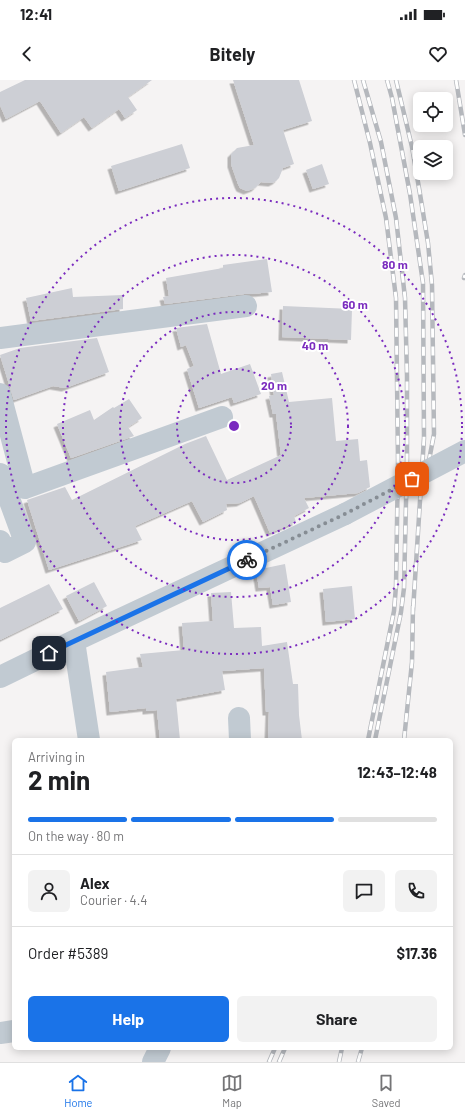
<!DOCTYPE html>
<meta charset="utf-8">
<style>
body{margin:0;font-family:Barlow,sans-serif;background:#f2f2f2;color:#202124;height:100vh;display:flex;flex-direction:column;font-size:15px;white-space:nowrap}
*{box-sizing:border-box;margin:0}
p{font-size:13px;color:#757577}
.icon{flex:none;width:22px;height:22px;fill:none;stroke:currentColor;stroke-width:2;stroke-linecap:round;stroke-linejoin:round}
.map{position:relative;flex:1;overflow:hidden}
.sheet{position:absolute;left:12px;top:658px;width:441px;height:312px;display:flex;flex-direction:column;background:#fff;border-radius:6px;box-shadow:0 2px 10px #0003}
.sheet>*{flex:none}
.fabs{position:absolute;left:413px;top:12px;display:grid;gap:8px}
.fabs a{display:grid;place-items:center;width:40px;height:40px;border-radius:6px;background:#fff;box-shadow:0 2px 10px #0003;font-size:20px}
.pin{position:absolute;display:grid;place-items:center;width:34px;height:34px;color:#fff;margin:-17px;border-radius:8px;box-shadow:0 2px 6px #0006}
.courier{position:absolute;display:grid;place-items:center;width:40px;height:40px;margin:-20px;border:3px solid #1a73e8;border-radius:50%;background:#fff;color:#222;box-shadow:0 1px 5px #0007}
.headline em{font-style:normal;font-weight:700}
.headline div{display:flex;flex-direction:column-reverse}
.headline{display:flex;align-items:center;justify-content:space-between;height:68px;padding:0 16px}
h1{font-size:26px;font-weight:700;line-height:30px}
.bar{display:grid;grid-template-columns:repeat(4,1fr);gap:6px 4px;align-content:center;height:48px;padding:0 16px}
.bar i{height:5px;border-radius:3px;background:#e0e0e0}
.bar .current{background:#1a73e8}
.bar p{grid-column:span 4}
.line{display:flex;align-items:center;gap:10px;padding:0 16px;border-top:1px solid #e0e0e0}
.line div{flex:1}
.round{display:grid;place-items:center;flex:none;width:42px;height:42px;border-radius:6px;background:#f2f2f2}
.primary-button{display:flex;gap:8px;margin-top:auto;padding:8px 16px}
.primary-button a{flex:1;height:46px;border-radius:6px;background:#1a73e8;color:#fff;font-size:16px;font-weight:700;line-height:46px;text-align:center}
.primary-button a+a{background:#f2f2f2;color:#202124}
.status{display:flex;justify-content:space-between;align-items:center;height:28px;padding:0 20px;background:#fff;direction:ltr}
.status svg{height:11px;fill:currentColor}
header{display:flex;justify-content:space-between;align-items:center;height:52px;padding:0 16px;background:#fff;font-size:18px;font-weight:700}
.tabs{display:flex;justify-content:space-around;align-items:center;height:56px;border-top:1px solid #e0e0e0;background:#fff;font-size:11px;color:#757577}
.tabs a{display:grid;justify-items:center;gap:2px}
.tabs .current{color:#1a73e8}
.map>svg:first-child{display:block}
</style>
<div class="status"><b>12:41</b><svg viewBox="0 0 49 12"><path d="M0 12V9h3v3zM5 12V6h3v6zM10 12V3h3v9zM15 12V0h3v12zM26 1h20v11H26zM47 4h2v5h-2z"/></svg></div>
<header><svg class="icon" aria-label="back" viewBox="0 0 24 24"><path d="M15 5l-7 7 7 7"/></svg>Bitely<svg class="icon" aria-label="heart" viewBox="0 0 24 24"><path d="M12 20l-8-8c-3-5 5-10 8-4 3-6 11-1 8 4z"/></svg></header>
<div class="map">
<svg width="465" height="982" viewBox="0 0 465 982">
<defs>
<filter id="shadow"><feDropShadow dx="-3.5" dy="3.5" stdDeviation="0" flood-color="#0004"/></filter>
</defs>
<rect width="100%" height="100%" fill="#f5f3f3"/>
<path fill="#cdcfd5" filter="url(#shadow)" d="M25,0H152L128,17L137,30L125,38L119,29L92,48L84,37L61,53L40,21L6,39L0,25V12Z
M233,0H299L312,41L283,50L294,84L283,88L279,98L276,101L272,103L261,102L255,108L247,111L240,108L238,104L231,84V74L237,68L254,65Z
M182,64L190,88L119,111L111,86Z
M322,84L329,104L313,109L306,90Z
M267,179L272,212L250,214H244L165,224L163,217L169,216L166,198L223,188V185Z
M72,208L73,217L123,215V229L31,241L26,218Z
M283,226L352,229L351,260L282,257Z
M207,244L221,294L250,284L261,314L234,323L232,317L199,328L187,289L194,286L186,265L181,267L176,248Z
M97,258L109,292L65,308L53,306L14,320L0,275L20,268Z
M282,292L289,322L332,318L336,361L358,359L360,381L367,380L370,407L358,413L304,418L309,428L294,436L296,442L270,453L254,416L240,423L226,424L227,430L203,442L192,421L135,446L142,460L49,490L27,420L65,407L72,420L185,364L206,356L227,400L281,375L276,334H273L269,316L274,315L271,294Z
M129,319L142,338L128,347L134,356L71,378L57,344L90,330L94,340L113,327L114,328Z
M285,484L291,522L273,525L270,507L259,508L256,490Z
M94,502L107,526L79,541L66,516Z
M49,504L63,529L0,560V528Z
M352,506L355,539L326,542L323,509Z
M231,512L234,548L261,547L262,566L287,562L293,604H298L299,635L302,660H268L269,632H266L264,588L222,591L225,610L176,619L180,660H160L157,630L146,631V628L110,632L106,592L143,587L140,574L184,570L182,543L213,541L211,513Z"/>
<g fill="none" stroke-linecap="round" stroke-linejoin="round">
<path stroke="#c1cad2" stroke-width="22" d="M0,258L246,226
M0,314L25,408L222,337
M0,394L25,462L5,472L0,461
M74,561L89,660
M0,597L74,561L345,434
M239,638L240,660
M0,953L14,951
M153,982L160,968"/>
<defs>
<path id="rail" d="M354,0L370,63L386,138L396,218L398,381L396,506L394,531L368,660
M363,0L381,62L396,138L405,218L407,296V379L404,508L401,532L375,660
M387,0L392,18L410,114L423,203L424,358L413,531
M396,0L412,67L420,114L428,163L432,205L434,354L427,391
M456,0L465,55
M464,198L465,195
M404,660L412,582L413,526
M269,982L275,968
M279,982L285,968
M339,982L342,968
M358,982L362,968"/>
</defs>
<use href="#rail" stroke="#b5b8bd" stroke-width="4.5"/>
<use href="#rail" stroke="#fff" stroke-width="3" stroke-dasharray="9" stroke-linecap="butt"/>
<path stroke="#c1cad2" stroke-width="22" d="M345,434L465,371"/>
</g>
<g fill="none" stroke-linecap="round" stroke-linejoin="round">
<path stroke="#868d94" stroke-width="4" stroke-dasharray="0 7.2" d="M247,480L345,434L412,399"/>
<path stroke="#1a73e8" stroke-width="5" d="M49,573L247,480"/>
</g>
<g fill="none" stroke="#7b2cbf" stroke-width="2" stroke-dasharray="2 4">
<circle cx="234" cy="346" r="57"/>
<circle cx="234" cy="346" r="114"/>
<circle cx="234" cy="346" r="171"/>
<circle cx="234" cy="346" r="228"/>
</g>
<circle cx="234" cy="346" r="6" fill="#7b2cbf" stroke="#fff" stroke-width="2"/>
<g font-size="12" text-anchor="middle" font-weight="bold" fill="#7b2cbf" stroke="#fff" stroke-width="4" stroke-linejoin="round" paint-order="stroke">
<text x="395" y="189">80 m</text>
<text x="355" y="229">60 m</text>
<text x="315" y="270">40 m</text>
<text x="274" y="310">20 m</text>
</g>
</svg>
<div class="fabs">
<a><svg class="icon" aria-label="locate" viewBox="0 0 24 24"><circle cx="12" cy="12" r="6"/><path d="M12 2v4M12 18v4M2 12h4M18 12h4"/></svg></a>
<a><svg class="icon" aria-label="layers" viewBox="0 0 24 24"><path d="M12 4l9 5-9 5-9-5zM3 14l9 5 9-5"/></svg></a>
</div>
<div class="pin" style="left:412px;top:399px;background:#ea580c"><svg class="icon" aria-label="bag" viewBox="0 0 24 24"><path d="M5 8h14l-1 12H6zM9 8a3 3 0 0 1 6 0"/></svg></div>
<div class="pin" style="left:49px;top:573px;background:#1f2937"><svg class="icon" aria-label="home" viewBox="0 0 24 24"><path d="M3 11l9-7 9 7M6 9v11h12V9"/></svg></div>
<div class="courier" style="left:247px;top:480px"><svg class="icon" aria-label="bike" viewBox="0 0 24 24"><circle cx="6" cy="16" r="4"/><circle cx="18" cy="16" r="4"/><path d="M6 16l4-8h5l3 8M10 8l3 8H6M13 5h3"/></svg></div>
<section class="sheet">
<div class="headline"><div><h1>2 min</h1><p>Arriving in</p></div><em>12:43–12:48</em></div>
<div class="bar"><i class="current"></i><i class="current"></i><i class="current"></i><i></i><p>On the way · 80 m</p></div>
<div class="line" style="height:72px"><a class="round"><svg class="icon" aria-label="person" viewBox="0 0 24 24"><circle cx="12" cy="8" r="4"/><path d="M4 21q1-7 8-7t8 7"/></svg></a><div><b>Alex</b><p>Courier · 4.4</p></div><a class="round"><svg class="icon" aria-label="chat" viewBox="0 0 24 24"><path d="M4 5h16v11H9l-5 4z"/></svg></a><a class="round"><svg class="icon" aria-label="phone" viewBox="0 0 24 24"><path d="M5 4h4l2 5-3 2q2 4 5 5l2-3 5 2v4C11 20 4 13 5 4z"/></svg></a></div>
<div class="line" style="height:52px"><div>Order #5389</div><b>$17.36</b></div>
<div class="primary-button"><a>Help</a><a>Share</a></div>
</section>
</div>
<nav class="tabs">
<a class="current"><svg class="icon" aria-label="home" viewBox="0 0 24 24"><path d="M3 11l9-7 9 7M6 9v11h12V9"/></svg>Home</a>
<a><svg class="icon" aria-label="map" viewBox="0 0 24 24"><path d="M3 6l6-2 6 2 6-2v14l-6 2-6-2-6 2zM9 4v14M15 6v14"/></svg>Map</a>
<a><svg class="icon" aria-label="saved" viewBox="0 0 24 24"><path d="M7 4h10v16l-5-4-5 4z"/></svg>Saved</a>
</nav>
